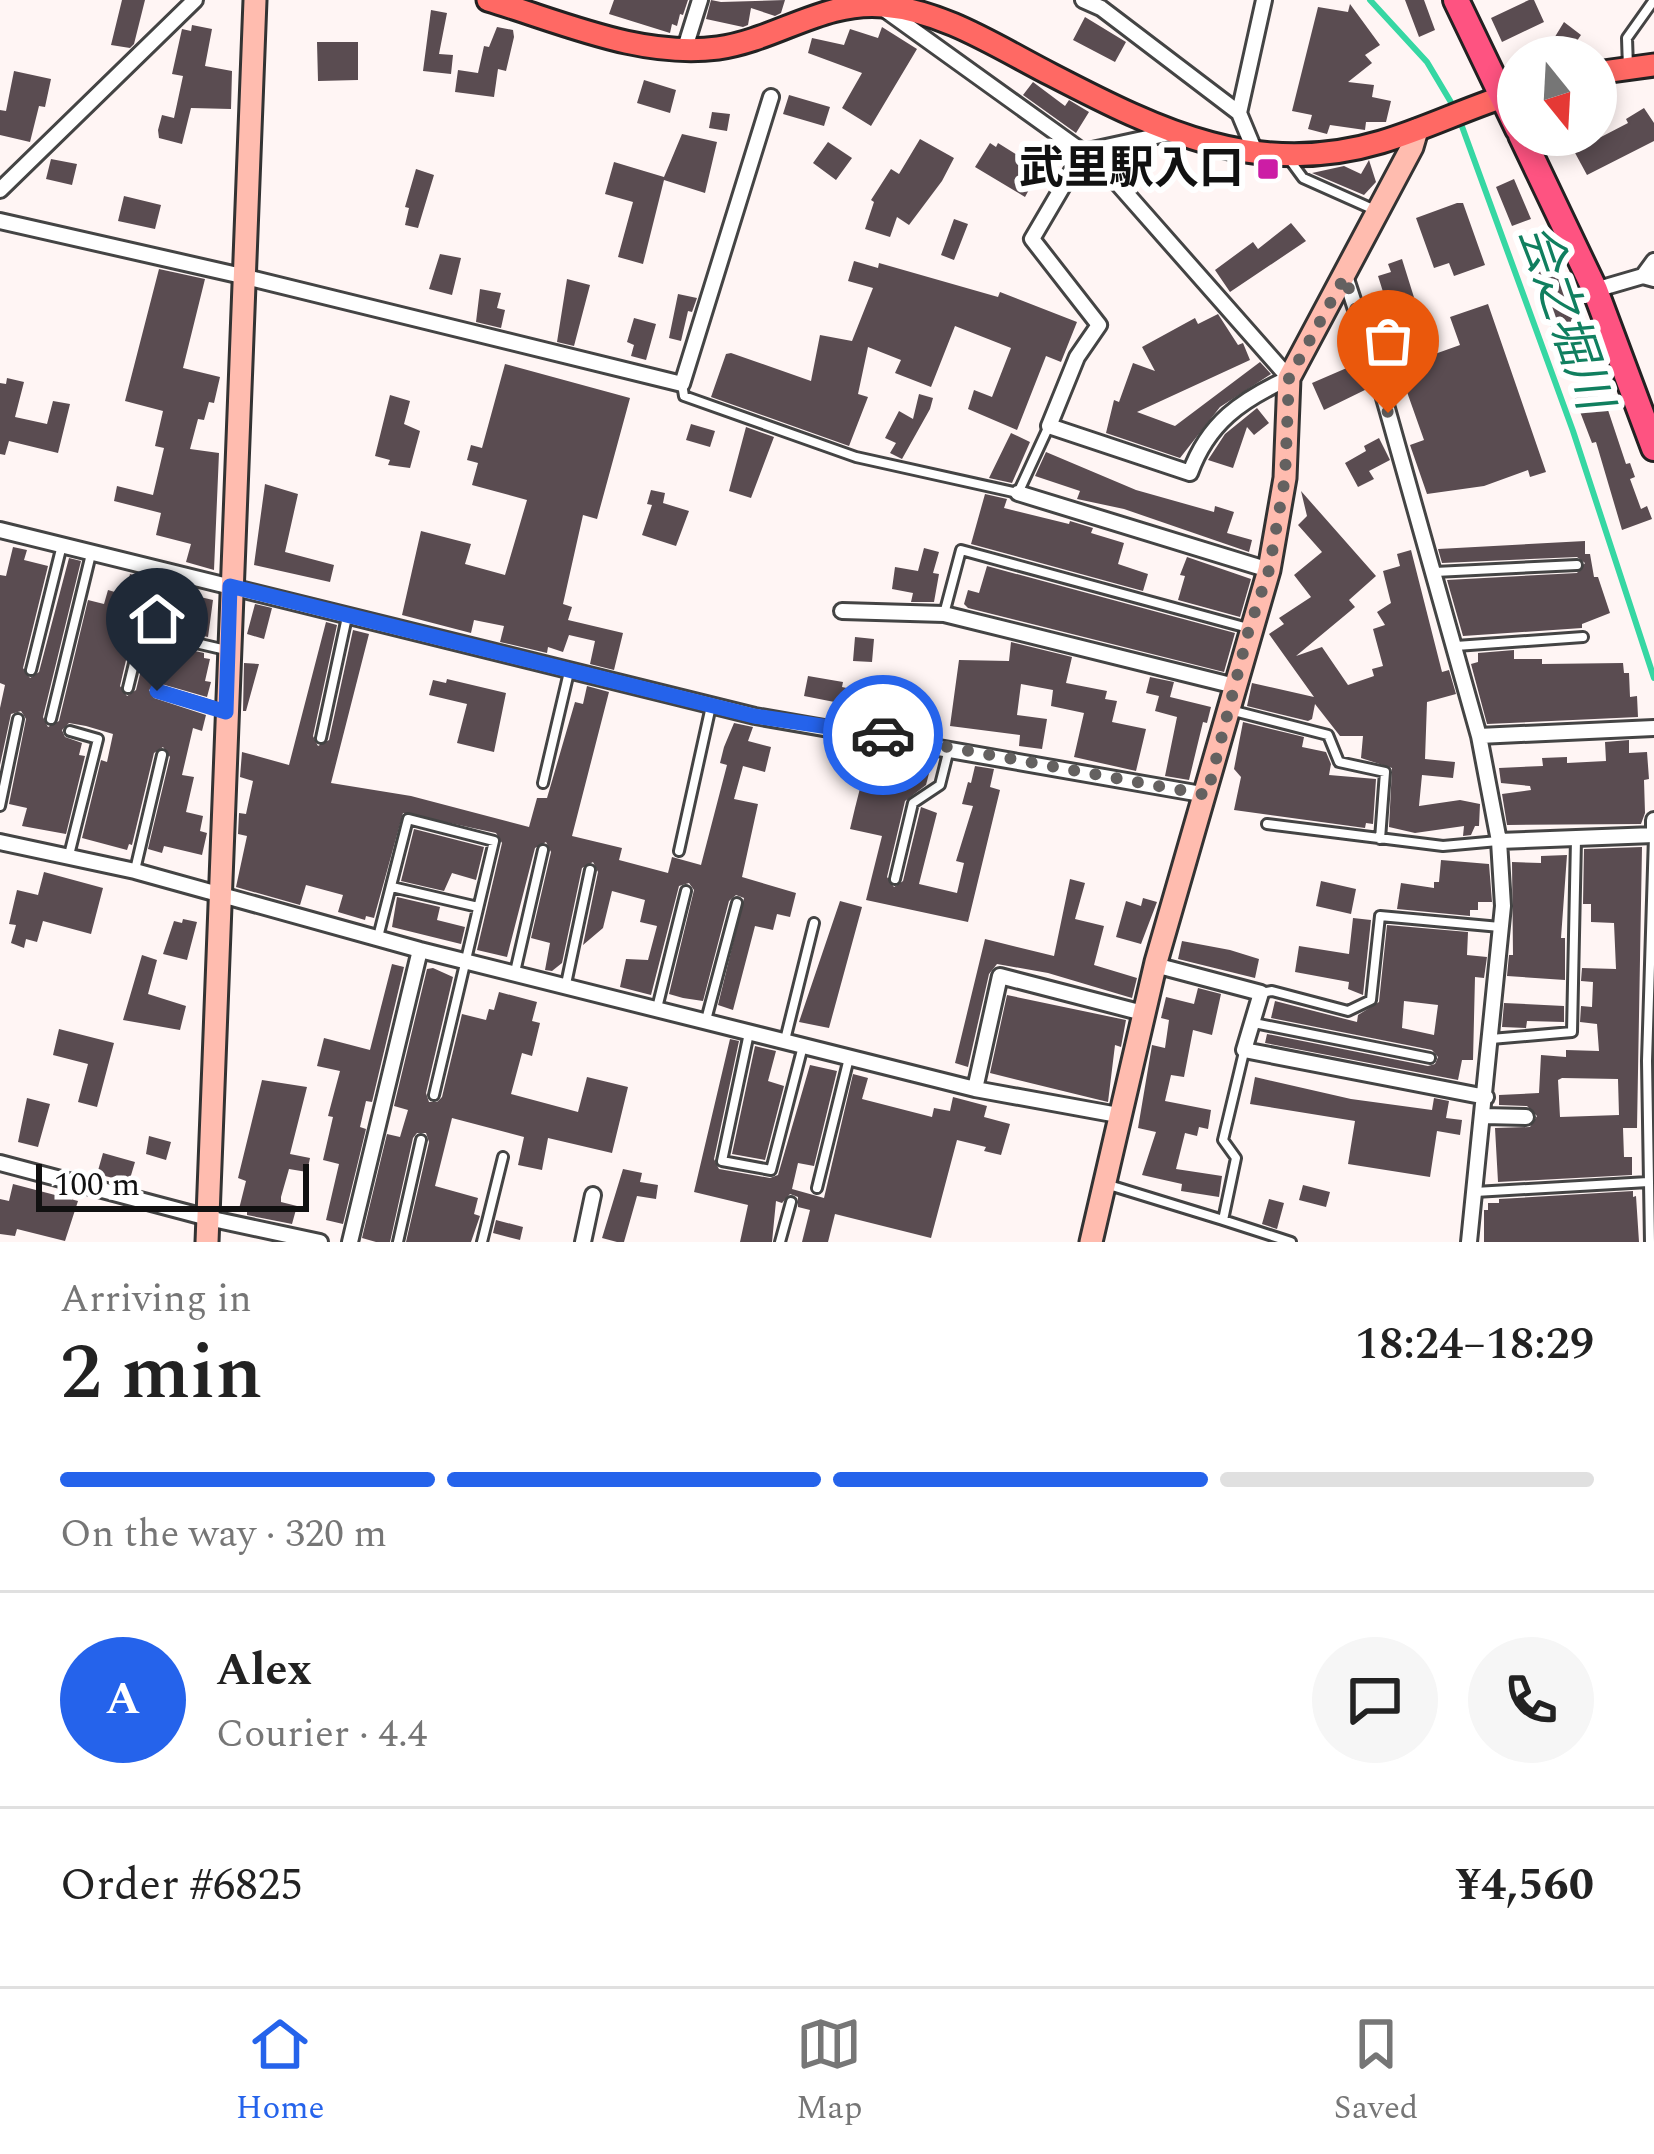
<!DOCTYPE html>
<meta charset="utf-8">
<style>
body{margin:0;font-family:Spectral,"Noto Sans JP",serif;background:#f6f6f6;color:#222;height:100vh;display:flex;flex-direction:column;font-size:45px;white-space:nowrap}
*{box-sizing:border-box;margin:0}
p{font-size:39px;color:#767676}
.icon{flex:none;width:66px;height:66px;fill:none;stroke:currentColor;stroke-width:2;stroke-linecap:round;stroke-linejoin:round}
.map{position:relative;height:1242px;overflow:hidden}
.drawer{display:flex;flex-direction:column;background:#fff;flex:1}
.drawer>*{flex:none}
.needle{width:78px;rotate:162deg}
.tools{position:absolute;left:1497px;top:36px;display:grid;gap:24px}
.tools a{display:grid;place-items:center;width:120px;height:120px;border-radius:50%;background:#fff;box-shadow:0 6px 18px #0003;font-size:60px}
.scale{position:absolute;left:36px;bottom:30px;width:273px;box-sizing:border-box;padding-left:12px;border:6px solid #111;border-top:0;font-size:33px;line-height:42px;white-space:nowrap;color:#111;-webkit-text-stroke:9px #fff;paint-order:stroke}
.pin{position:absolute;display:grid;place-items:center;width:102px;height:102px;color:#fff;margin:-123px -51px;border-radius:50% 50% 50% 0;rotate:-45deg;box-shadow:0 0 12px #0007}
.pin .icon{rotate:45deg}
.courier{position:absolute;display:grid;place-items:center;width:120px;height:120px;margin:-60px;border:9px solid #2563eb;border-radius:50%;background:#fff;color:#222;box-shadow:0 3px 15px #0007}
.headline em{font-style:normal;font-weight:600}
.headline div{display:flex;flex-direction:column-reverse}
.headline{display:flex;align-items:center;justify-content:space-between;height:204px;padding:0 60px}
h1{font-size:78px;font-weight:600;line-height:90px}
.bar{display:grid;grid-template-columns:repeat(4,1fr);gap:18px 12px;align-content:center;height:144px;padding:0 60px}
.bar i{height:15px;border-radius:9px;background:#e0e0e0}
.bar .active{background:#2563eb}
.bar p{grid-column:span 4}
.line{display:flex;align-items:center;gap:30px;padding:0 60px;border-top:3px solid #e0e0e0}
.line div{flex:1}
.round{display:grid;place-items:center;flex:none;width:126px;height:126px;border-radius:63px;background:#f6f6f6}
.menu{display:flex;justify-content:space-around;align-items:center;height:168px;border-top:3px solid #e0e0e0;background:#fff;font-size:33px;color:#767676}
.menu a{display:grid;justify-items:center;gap:6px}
.menu .active{color:#2563eb}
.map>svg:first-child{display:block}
</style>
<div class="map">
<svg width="1654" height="1242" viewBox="0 0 1654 1242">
<rect width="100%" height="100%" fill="#fff5f4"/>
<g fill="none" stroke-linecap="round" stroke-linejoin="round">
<path stroke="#36d7a3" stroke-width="6" d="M1370,0L1427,62L1455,109
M1460,121L1573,431L1654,678"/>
</g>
<path fill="#5a4c51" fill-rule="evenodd" d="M122,0H145L134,44L130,48L111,45Z
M614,0H688L683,15L680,14L677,26L672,24L670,33L609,14Z
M711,0L721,2L785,0L781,13L775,16L751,8L748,25L743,27L706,19Z
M1405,0H1424L1435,30L1419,37Z
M1529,0H1534L1544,22L1502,42L1491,18Z
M1350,4L1380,45L1365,55L1372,63L1348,82L1374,85L1372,97L1391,101L1386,122H1366L1365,130L1330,125L1327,134L1308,129L1312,115L1292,111L1318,7L1348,12Z
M431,10L447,13L439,54L453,55L451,74L423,71Z
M1085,17L1126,42L1115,62L1073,40Z
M1564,22L1581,35L1572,48L1553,40Z
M192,25L212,29L205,66L232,71L231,109L191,108L182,144L159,138L158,130L162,115L174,118L183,76L172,74L182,29L191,31Z
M497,27L513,30L514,37L506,71L498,69L494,97L455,92L458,70L478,73L484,46L489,47Z
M882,27L917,49L871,126L842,108L862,73L808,53L812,38L844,45L850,29L878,38Z
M317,42H358V80L318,81Z
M14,71L51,79L45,107L39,106L30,142L0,135V110L6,111Z
M644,80L676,90L670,113L637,103Z
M1033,82L1065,106L1069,100L1089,112L1076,133L1023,95Z
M789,95L830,107L824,126L783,114Z
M1644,108L1654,123V141L1587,175L1574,151L1628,123L1626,119Z
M712,112L730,114L727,131L709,128Z
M682,134L717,142L705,193L664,180L643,264L618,257L633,202L605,194L614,162L664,177Z
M920,139L954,158L942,181L909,225L897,217L890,237L865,229L874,202L871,200L891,169L899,174Z
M1047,140L1059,149L1035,189L1031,186L1025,197L975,167L990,143L996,147L998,143L1025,160L1034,146L1041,150Z
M828,142L852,158L836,180L813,163Z
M51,159L77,164L72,185L46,179Z
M1369,160L1376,182L1364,195L1312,173L1344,166L1361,174Z
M416,169L434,175L418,228L405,225L409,208L405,207Z
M1514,179L1531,219L1512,226L1496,187Z
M124,196L161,205L155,229L118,221Z
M1457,203H1463L1485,265L1454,276L1449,263L1434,268L1416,218Z
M954,219L968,224L954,260L941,255Z
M1291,223L1306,241L1230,292L1215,270L1253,242L1258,249Z
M1553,251L1564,274L1561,276L1587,347L1561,357L1540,294L1526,265Z
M440,254L461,258L452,295L429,289Z
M1402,259L1432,355L1460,345L1450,317L1488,304L1546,472L1530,477L1528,470L1484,486L1427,494L1410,445L1424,440L1396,361L1404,358L1378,276L1391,272L1388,264Z
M854,261L878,268L879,263L998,297L1000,292L1077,322L1061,362L1046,356L1017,430L968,409L974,390L992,397L1011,348L955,326L931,387L895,373L901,360L868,347L858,394L868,397L849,446L711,397L726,354L731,353L811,381L820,335L852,341L873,288L848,281Z
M159,269L205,279L183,368L220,377L214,403L209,402L204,420L198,419L190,449L219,453L214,570L186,562L191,544L156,535L161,513L114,501L117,486L153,495L164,448L155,446L163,411L125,401Z
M567,279L590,285L574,346L557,342Z
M480,289L501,293L497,308L505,310L501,328L476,322Z
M678,294L697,298L692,312L688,311L681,341L669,338Z
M1218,314L1238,345L1243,343L1250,360L1137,412L1175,426L1260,362L1271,374L1220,407L1180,458L1106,433L1114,400L1119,402L1133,363L1155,371L1142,347L1195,318L1198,324Z
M634,318L656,324L646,360L631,356L634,345L627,342Z
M1358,351L1369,388L1324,410L1312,383L1349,367L1345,354Z
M505,364L630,398L597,519L583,515L563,604L572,607L568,620L623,633L614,670L590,664L595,641L569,635L563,652L548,647L547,653L500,642L504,626L474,620L471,633L402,615L421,531L471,544L465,564L505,575L527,500L472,485L478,463L467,460L471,445L482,448Z
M7,378L24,382L15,417L47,424L53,401L70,404L58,453L9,441L5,455L0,454V383L6,384Z
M1607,385L1615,408L1608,410L1626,464L1630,463L1635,477L1630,479L1641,509L1647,506L1652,519L1622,530L1596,442L1592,443L1574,396Z
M919,394L933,398L930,409L902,459L890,453L896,443L885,438L899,411L913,419Z
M390,395L410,401L404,424L420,431L410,468L388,465L390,460L375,456Z
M1257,408L1269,423L1254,435L1247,427L1233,468L1208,460L1225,434Z
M691,424L715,431L710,447L686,440Z
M746,427L774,437L751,498L729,491Z
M1011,433L1030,442L1012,483L989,478Z
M1379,438L1390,460L1369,471L1374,479L1358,487L1345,463L1366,451L1364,446Z
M1046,452L1136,490L1214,512L1215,506L1234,512L1227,533L1252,540L1249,552L1124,509L1077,499L1080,491L1035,476Z
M265,484L298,494L285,552L334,565L330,582L254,565Z
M651,490L665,493L663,503L689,511L676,546L642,535L652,505L647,504Z
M1301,491L1376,576L1349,600L1355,607L1296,656L1322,647L1348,685L1374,676L1372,669L1383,666L1373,629L1385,625L1377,612L1391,603L1383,571L1400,566L1397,554L1411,550L1442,672L1449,670L1456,694L1427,702L1425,759L1455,762L1453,778L1422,775L1419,806L1460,800L1480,804L1479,826H1475L1471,835L1463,836L1464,826L1415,833L1389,827L1392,768L1361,758L1363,736H1340L1315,704L1312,719L1308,721L1247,706L1252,683L1314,697L1269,634L1284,624L1279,618L1311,597L1294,575L1322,552L1298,525L1307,516Z
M985,494L1007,499L1004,508L1069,524L1070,521L1093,528L1091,533L1124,543L1118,564L1148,574L1143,591L971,544Z
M1585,541V554H1590L1594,577H1598L1610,613L1582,624V628L1463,636L1447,580L1577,573L1585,563L1577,557L1442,563L1438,549Z
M13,547L27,550L24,560L48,566L23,668L30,678L39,672L69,558L81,561L43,717L48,727L59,721L88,600L104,604L108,590L125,595L130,574L145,578L120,686L127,696L136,690L159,598L194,608L196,596L213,600L208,637L171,629L162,636L167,645L204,653V658L210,659L205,681L211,682L207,697L158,683L149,690L154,698L206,715L202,731L193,728L182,775L194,777L186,812L203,816L200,831L207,833L202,855L164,846L162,853L148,849L170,757L163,747L154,753L132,845L129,844L127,850L82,838L101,760L107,762L113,734L86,726L69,723L62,730L65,737L82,743L79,755L85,756L66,834L22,826L27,808L9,804L26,719L21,711L11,714L0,765V708L5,685L0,683V575L6,576Z
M924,548L939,552L933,573L939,574L934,602H911L913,593L892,589L895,567L918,571Z
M1187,557L1251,579L1240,617L1178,600L1185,576L1180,575Z
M987,566L1235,633L1224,672L968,608L964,604L968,590L979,593Z
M255,604L272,608L264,639L247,634Z
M326,622L337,625L313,736L318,746L329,740L353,630L369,634L331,783L411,796L529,827L537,798H547L575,702L583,704L587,686L609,692L572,836L622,848L619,860L668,873L672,857L701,865L727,765L720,763L724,747L734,723L753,727L748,741L771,747L765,772L743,766L734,799L758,804L742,877L796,893L790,917L777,914L773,930L755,926L733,1010L718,1005L744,898L736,895L729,901L703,1001L683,998L669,994L694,890L689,883L679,886L651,995L620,987L626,959L648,960L657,926L640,922L645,900L612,891L603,928L583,945L598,872L593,862L582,868L562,963L552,971L545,970L550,943L531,938L551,852L546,842L535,848L507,957L477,950L502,843L496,833L403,813L374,918L366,916L365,920L338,912L343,895L306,885L300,905L236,887L247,836L238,834L239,813L246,814L253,781L240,777L242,752L289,765Z
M855,637L874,639L872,662L853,661Z
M1011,642L1072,657L1066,683L1107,691L1105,699L1117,701L1112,722L1146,729L1136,771L1074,757L1084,713L1051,706L1053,690L1021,684L1017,715L1047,719L1042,749L1019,746L1020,735L950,726L959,660L1009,661Z
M1514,650V659H1542V664L1623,663L1624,673H1629L1630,697L1637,696L1638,717L1487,724L1471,664L1478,662V653Z
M244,663L259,664L246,711H243Z
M808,676L843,682L842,687L883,696L880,711L804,696Z
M1150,677L1174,682L1170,697L1211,707L1207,723L1203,722L1189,780L1165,776L1177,717L1155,711L1159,696L1146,693Z
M447,679L506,693L494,752L457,743L467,704L429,695L433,680L446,683Z
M1243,722L1304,737L1302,747L1326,752L1331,764L1329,775L1376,779L1373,824L1366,823L1365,828L1234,810L1241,777L1234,769Z
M1629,740V753L1647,752L1649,779L1644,780L1645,813L1641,824L1507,825L1502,794L1531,790L1530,786L1501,783L1499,768L1543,766L1542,758L1567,757V763L1606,761L1605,742Z
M904,754L933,758L926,785L905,801L887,877L894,887L903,881L921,807L937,813L919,884L957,893L964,863L956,861L973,806L962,804L968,782L971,783L975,766L994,769L990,787L1000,790L968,922L866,900L882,836L850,829L855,808L868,757L902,766Z
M414,829L484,847L476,880L452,873L444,891L401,881Z
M1642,847L1637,1128H1623L1624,1157H1632V1175L1498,1182L1495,1128L1530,1127L1537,1116L1527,1106L1499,1105V1095L1539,1093L1541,1055L1566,1057V1050L1599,1051L1597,1024L1580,1022L1581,1006L1592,1007L1593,982L1581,981L1582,968L1616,969L1614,923L1591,922V904H1583L1584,849ZM1562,1078L1618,1079L1619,1115L1560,1117L1558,1080Z
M1567,855L1561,938H1565V980L1507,976L1509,955H1513L1512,862L1541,863V856Z
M1441,860L1489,864L1492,902H1478V910H1470V916L1397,909L1401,883L1434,888V882H1439Z
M44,872L103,888L91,934L43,921L37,942L26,939L24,948L11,943L16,925L9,924L17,890L38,895Z
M1070,879L1085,883L1075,919L1104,926L1094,965L1137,978L1132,998L1048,973L997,964L989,974L968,1067L955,1063L985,939L1054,956Z
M1321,881L1356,889L1351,914L1316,906Z
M397,897L440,907L437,920L465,927L461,944L392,927Z
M1143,898L1157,902L1141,944L1116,937L1126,901L1141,906Z
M840,901L862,907L829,1028L799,1022Z
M1353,918L1371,920L1363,995L1348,989L1349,982L1295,972L1299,946L1349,954Z
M183,919L197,922L187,960L163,954L174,921L182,923Z
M1387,925L1468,932L1467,955L1487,957L1484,978L1475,977L1473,1060H1462L1458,1080L1265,1043L1267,1034L1428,1066L1435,1064L1438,1057L1432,1050L1271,1018L1275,1001L1357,1022L1358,1015L1379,1002ZM1404,1001L1438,1005L1434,1035L1402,1028Z
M1182,941L1230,950L1259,959L1255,978L1178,959Z
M142,955L157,960L148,994L186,1006L180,1030L123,1020Z
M392,964L404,967L372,1102L366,1101L360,1127L366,1129L343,1224L326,1220L339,1164L323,1160L333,1117L328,1116L340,1071L317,1066L324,1038L370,1050Z
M433,968L453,977L426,1093L429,1102H437L442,1097L462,1014L486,1020L489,1009L494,1010L499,992L537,1002L532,1021L540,1023L532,1056L522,1053L511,1094L578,1112L587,1077L628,1087L612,1153L548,1138L542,1170L518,1165L524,1137L452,1118L435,1186L478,1198L474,1214L480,1216L471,1242H406L429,1142L426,1133H417L413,1138L390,1242H376L362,1238L387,1134L400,1137L408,1110L394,1106L427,969Z
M1198,988L1221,994L1212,1035L1193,1030L1184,1077L1171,1075L1165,1101L1211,1110L1208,1129L1199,1127L1197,1136L1185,1133L1176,1169L1222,1176L1219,1197L1181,1191L1182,1184L1142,1175L1156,1132L1138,1128L1152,1045L1165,1048L1169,1020L1161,1018L1166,997L1194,1004Z
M1007,995L1126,1020L1121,1047L1115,1045L1108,1102L990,1073Z
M1504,1003L1564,1006V1022L1527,1021L1526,1028L1502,1027Z
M59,1029L114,1043L97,1107L78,1102L88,1064L53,1055Z
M730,1039L739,1041L714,1159L719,1169L770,1178L778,1175L810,1065L837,1071L814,1166L798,1163L792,1189L824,1198L853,1074L868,1078L862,1099L932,1117L934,1108L950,1111L953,1097L987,1106L984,1117L1010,1124L1001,1155L984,1151L986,1147L957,1140L931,1238L835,1214L828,1242H802L810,1210L798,1207V1197L790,1194L782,1203L776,1201L772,1242H740L748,1205L694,1192Z
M755,1046L776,1051L768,1081L784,1086L765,1160L732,1154Z
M1255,1077L1351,1099L1432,1110L1434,1098L1449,1101L1446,1118L1462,1120L1460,1135L1437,1131L1430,1177L1348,1164L1355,1121L1250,1104Z
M262,1080L307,1087L290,1154L310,1158L307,1172L289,1169L281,1197V1202L297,1206L292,1224L247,1215V1211L239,1209L246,1181L238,1178Z
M27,1098L50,1104L38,1147L18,1142Z
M149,1136L171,1142L166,1160L146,1154Z
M103,1153L135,1162L129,1182L97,1174Z
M623,1169L642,1173L640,1182L658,1185L656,1199L637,1196L624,1242H617L602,1238Z
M13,1184L78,1201L65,1241L17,1229L15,1236L0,1234V1199L9,1201Z
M1303,1185L1330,1192L1326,1207L1299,1200Z
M1633,1191V1197L1636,1196L1639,1242H1484V1210H1488V1203H1499V1199Z
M1269,1199L1284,1203L1277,1229L1262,1224Z
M496,1220L523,1227L520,1240L493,1233Z"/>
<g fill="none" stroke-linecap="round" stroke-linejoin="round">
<defs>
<path id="lane" d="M1628,68L1627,38L1654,0
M1289,159L1303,178L1377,211
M682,384L684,396L856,457L1018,493L1048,428
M1435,572L1577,565
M944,614L961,550L1248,628
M170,637L226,650
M1456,646L1583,637
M31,670L62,545
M128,688L157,570
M157,691L224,711
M1230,710L1328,735L1339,762L1385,772L1380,839
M51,719L91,554
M321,738L347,617
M543,783L569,672
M0,806L18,719
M1267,824L1443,846L1498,841
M679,851L711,706
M69,855L98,739L70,731
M135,870L162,755
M895,879L913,803L940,785L949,749
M392,887L478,907
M378,937L408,819L494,841L434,1095
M515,972L543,850
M566,984L590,870
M1261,993L1272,991L1348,1011L1371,1000L1380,916L1500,927
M657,1008L686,891
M706,1020L737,903
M1254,1023L1430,1058
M749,1033L722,1161L771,1170L803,1046
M1491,1039L1572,1032L1576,839
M785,1040L814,923
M1109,1185L1223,1220L1236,1158L1223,1140L1244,1052
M817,1188L849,1058
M1475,1192L1648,1182
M1223,1220L1291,1242
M398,1242L421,1140
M482,1242L503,1157
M780,1242L791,1202
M1650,1242L1647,1061L1654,836"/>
<path id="street" d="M1083,0L1101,8L1239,113L1256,154
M884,9L1083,152L1104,168L1289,378C1241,400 1208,423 1190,473L1049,426L1077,357L1099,325L1032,239L1083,152L1170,133
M684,51L700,0
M1239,113L1264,0
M0,190L195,0
M0,221L242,276L682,384L771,97
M1345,276L1377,373L1479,736L1499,841L1503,906L1469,1242
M1643,276L1654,261
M1595,290L1643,276L1654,279
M1018,493L1269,570
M0,530L755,716L1207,795
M842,611L944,614L1235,686
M1479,736L1654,728
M1499,841L1654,835V820
M0,842L135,871L420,950L975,1089L1118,1115
M1155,965L1261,993L1244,1050L1486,1097
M975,1089L1000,976L1143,1013
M1484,1116L1526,1117
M0,1163L208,1218L320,1242
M350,1242L420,950
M583,1242L593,1195"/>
<path id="secondary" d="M207,1242L255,0
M1091,1242L1156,962L1269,570L1285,478L1289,378L1412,147L1417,130"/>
<path id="primary" d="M488,0C562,22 640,58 718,48C776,40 824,0 884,6C944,11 999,48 1052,75C1160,131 1257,179 1381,142C1428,128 1471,106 1518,92
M1596,73L1654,65"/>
<path id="highway" d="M1456,0L1518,129
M1521,135L1595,290L1654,448"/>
</defs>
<use href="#lane" stroke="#444" stroke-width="14"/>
<use href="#street" stroke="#444" stroke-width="20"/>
<use href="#secondary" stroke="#333" stroke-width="27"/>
<use href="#primary" stroke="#222" stroke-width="27"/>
<use href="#highway" stroke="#222" stroke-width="30"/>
<use href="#lane" stroke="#fff" stroke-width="8"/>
<use href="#street" stroke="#fff" stroke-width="14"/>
<use href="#secondary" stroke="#ffbcaf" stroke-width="21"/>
<use href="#primary" stroke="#ff6964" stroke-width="21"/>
<use href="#highway" stroke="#fe5381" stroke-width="24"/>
</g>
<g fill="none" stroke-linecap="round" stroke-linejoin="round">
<path stroke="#646160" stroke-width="12" stroke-dasharray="0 21.6" d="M883,735L1207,795L1249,629L1269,570L1285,478L1289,378L1345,276L1388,413"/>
<path stroke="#2563eb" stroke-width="15" d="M157,691L226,712L230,586L754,716L883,735"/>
</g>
<rect fill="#cc1da5" stroke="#fff" stroke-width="4.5" x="1256" y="157" width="24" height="24" rx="6"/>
<g text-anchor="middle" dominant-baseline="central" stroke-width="12" stroke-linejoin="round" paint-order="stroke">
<g font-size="45" font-weight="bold" fill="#111" stroke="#fff" text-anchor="end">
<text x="1244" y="169">武里駅入口</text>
</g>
<g font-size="48" font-style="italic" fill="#107f5f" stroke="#fff">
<text transform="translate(1564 317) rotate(71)">会之堀川</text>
</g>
</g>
</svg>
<div class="tools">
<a><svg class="needle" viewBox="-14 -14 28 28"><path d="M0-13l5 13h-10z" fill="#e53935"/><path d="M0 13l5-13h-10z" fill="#767676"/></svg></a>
</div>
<div class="scale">100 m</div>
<div class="pin" style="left:1388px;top:413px;background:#ea580c"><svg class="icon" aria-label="bag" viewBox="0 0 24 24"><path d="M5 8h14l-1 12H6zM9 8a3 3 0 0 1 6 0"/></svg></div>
<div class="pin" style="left:157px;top:691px;background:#1f2937"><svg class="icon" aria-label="home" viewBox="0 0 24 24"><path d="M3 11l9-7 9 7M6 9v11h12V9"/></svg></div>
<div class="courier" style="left:883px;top:735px"><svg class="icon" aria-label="car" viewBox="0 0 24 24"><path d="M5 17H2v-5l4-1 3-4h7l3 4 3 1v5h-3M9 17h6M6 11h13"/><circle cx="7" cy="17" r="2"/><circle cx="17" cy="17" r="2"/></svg></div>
</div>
<section class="drawer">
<div class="headline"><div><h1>2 min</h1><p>Arriving in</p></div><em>18:24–18:29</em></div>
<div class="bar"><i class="active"></i><i class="active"></i><i class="active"></i><i></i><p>On the way · 320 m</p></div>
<div class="line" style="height:216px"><b class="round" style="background:#2563eb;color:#fff">A</b><div><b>Alex</b><p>Courier · 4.4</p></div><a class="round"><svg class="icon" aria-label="chat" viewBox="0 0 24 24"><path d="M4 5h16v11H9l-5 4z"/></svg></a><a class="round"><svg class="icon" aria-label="phone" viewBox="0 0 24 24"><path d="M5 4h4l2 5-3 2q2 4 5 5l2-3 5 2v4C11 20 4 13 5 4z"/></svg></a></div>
<div class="line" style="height:156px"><div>Order #6825</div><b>¥4,560</b></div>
</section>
<nav class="menu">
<a class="active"><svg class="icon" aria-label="home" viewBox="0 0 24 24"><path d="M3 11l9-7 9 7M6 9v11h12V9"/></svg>Home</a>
<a><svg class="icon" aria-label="map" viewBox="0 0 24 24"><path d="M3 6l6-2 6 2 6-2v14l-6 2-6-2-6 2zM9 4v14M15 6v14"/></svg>Map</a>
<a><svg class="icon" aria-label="saved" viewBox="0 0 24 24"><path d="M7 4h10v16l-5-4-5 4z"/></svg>Saved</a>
</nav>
